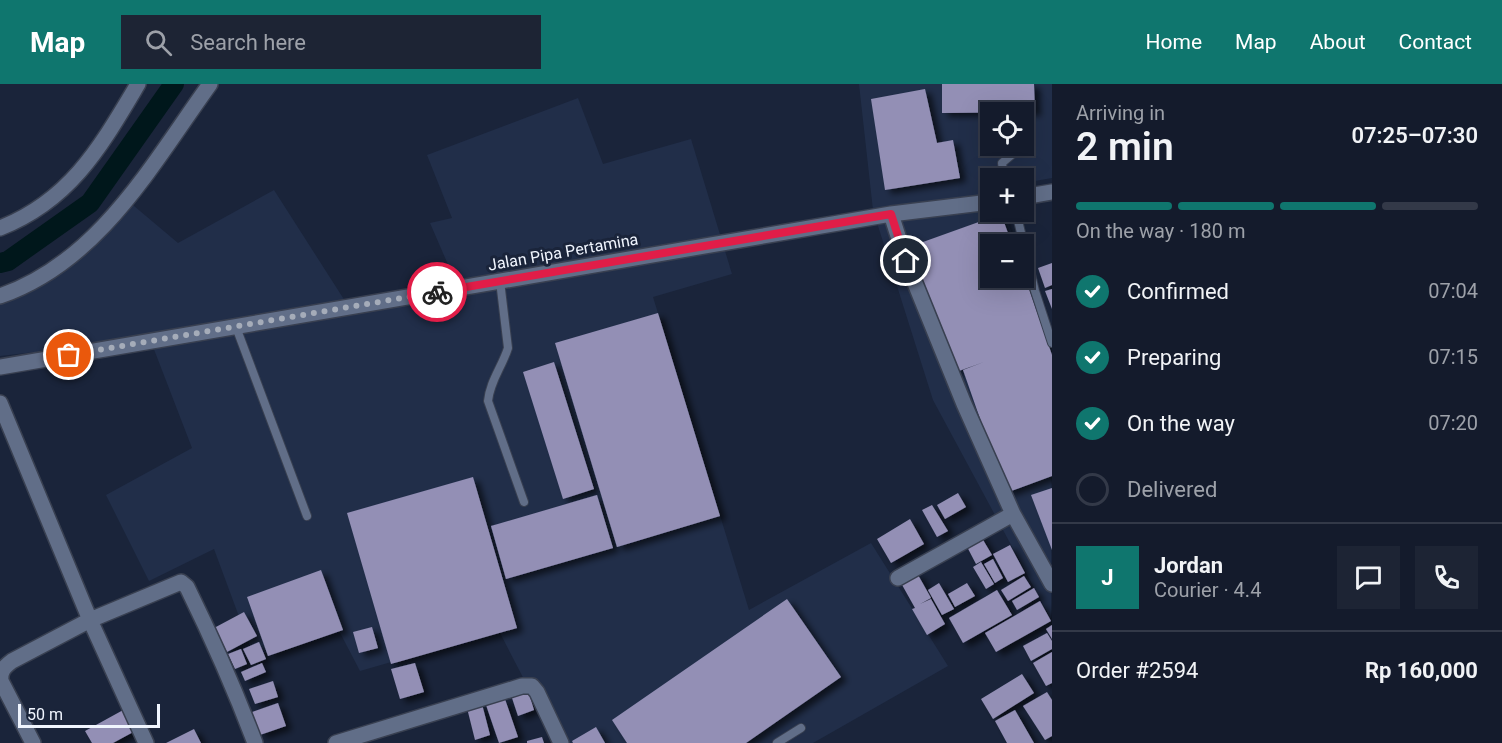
<!DOCTYPE html>
<meta charset="utf-8">
<style>
body{margin:0;font-family:Roboto,sans-serif;background:#1d2434;color:#f1f3f6;height:100vh;display:flex;flex-direction:column;font-size:22px;white-space:nowrap}
*{box-sizing:border-box;margin:0}
p{font-size:20px;color:#9da1a9}
.icon{flex:none;width:33px;height:33px;fill:none;stroke:currentColor;stroke-width:2;stroke-linecap:round;stroke-linejoin:round}
.map{position:relative;flex:1;overflow:hidden}
.side{display:flex;flex-direction:column;background:#141b2c;width:450px}
.side>*{flex:none}
.controls{position:absolute;left:980px;top:18px;display:grid;gap:12px}
.controls a{display:grid;place-items:center;width:54px;height:54px;border-radius:0px;background:#141b2c;box-shadow:0 6px 24px #0002,0 0 0 2px #333948;font-size:30px}
.scale{position:absolute;left:18px;bottom:15px;width:142px;box-sizing:border-box;padding-left:6px;border:3px solid #f0f5fe;border-top:0;font-size:16px;line-height:21px;white-space:nowrap;color:#f0f5fe;-webkit-text-stroke:4px #1a243a;paint-order:stroke}
.pin{position:absolute;display:grid;place-items:center;width:51px;height:51px;color:#fff;margin:-26px;border:3px solid #fff;border-radius:50%;box-shadow:0 2px 6px #0007}
.courier{position:absolute;display:grid;place-items:center;width:60px;height:60px;margin:-30px;border:4px solid #e11d48;border-radius:50%;background:#fff;color:#222;box-shadow:0 2px 8px #0007}
.head em{font-style:normal;font-weight:600}
.head div{display:flex;flex-direction:column-reverse}
.head{display:flex;align-items:center;justify-content:space-between;height:102px;padding:0 24px}
h1{font-size:39px;font-weight:600;line-height:45px}
.bar{display:grid;grid-template-columns:repeat(4,1fr);gap:9px 6px;align-content:center;height:72px;padding:0 24px}
.bar i{height:8px;border-radius:4px;background:#333948}
.bar .current{background:#0f766e}
.bar p{grid-column:span 4}
.line{display:flex;align-items:center;gap:15px;padding:0 24px;border-top:2px solid #333948}
.line div{flex:1}
.round{display:grid;place-items:center;flex:none;width:63px;height:63px;border-radius:0px;background:#1d2434}
ol{padding:0 24px;list-style:none}
li{display:flex;align-items:center;gap:18px;height:66px}
li p{margin-inline-start:auto}
li .icon{padding:6px;border-radius:50%;background:#0f766e;color:#fff;stroke-width:4}
li:last-child{color:#9da1a9}
li i{width:33px;height:33px;border:3px solid #333948;border-radius:50%}
header{display:flex;align-items:center;gap:36px;box-sizing:border-box;height:84px;padding:0 30px;background:#0f766e;color:#fff}
header strong{font-size:28px}
nav{display:flex;gap:33px;margin-inline-start:auto;font-size:21px}
.search{width:420px;height:54px;background:#1d2434;display:flex;align-items:center;gap:15px;box-sizing:border-box;padding:0 21px;border-radius:0px;color:#9da1a9;font-size:22px}
main{display:flex;flex:1;min-height:0}
.map>svg:first-child{display:block}
</style>
<header>
<strong>Map</strong>
<div class="search"><svg class="icon" aria-label="search" viewBox="0 0 24 24"><circle cx="10" cy="10" r="6"/><path d="M15 15l6 6"/></svg>Search here</div>
<nav><a>Home</a><a>Map</a><a>About</a><a>Contact</a></nav>
</header>
<main>
<div class="map">
<svg width="1052" height="659" viewBox="0 0 1052 659">
<defs>
<filter id="shadow"><feDropShadow dx="6" dy="4" stdDeviation="3" flood-color="#0009"/></filter>
</defs>
<rect width="100%" height="100%" fill="#1a243a"/>
<path fill="#212e49" fill-rule="evenodd" d="M859,0H1052V94L1023,99V94H990V128H1004L1016,160H990V194H1023V180L1052,259L1051,535L933,316L873,126ZM990,28H1023V62H990Z
M578,14L603,80L691,55L732,190L653,213L749,526L871,459L948,582L813,659H557L499,547L360,587L336,541L254,573L214,465L149,497L106,411L192,364L150,255L0,272V210L74,168L121,111L178,159L274,106L345,217L456,199L430,139L452,134L427,71Z"/>
<g fill="none" stroke-linecap="round" stroke-linejoin="round">
<path stroke="#00171b" stroke-width="20" d="M0,179L8,177L90,119L174,0"/>
</g>
<path fill="#938fb5" filter="url(#shadow)" d="M942,0H1034L1035,28L942,29Z
M925,5L937,59L953,56L960,94L885,106L871,15Z
M1001,130L1012,160H990V194H1025L1052,271V392L1006,409L963,286L984,278L956,288L909,163Z
M1052,179V201L1045,204L1038,184Z
M1052,205V225L1045,207Z
M658,229L720,432L617,463L555,259Z
M554,278L594,405L563,415L523,288Z
M473,393L517,544L391,580L347,429Z
M1052,404V466L1031,411Z
M958,409L966,423L945,435L937,421Z
M597,411L613,464L506,495L491,442Z
M932,421L948,447L937,453L922,426Z
M910,435L924,460L891,479L877,455Z
M979,449L992,471L976,480L964,457Z
M1010,461L1025,489L1008,498L993,470Z
M993,475L1003,494L995,499L984,480Z
M981,478L994,500L986,505L973,483Z
M321,486L343,546L268,572L247,513Z
M917,489L931,514L920,520L931,515L945,540L927,551L912,525L915,524L901,499Z
M1024,492L1031,503L1008,517L1001,506Z
M939,499L954,525L942,531L928,506Z
M967,499L975,512L955,523L948,510Z
M1034,504L1039,513L1017,526L1012,517Z
M997,506L1012,531L963,559L949,534Z
M787,515L841,593L746,659H627L612,636Z
M1040,517L1051,537L996,568L985,549Z
M244,528L257,552L227,568L214,544Z
M1052,541V555L1046,545Z
M372,543L378,564L359,569L353,548Z
M1047,549L1052,557V565L1031,577L1023,562Z
M259,558L266,575L251,581L243,565Z
M241,565L247,580L235,585L228,570Z
M1052,568V599L1046,602L1033,579Z
M262,579L266,588L245,597L241,588Z
M415,579L424,608L400,615L391,585Z
M1022,590L1034,609L993,635L981,615Z
M273,597L278,613L255,620L249,605Z
M527,603L534,626L518,632L510,608Z
M1047,608L1052,616V652L1045,656L1023,622Z
M505,615L518,653L499,659L486,621Z
M278,619L286,642L260,651L252,628Z
M482,620L490,651L475,656L467,624Z
M125,625L137,646L113,659H92L85,647Z
M1015,626L1034,659H1007L995,637Z
M596,643L605,659H573L572,657Z
M194,645L201,659H166Z
M542,653L544,659H527V657Z"/>
<g fill="none" stroke-linecap="round" stroke-linejoin="round">
<defs>
<path id="service" d="M1004,94L1002,79L1021,63
M1016,128L1035,207L1052,259
M500,197L508,264C502,283 490,297 488,317L524,418
M236,243L307,432
M777,659L801,644"/>
<path id="minor" d="M1023,113L1052,108
M891,130L906,177L964,320L1013,430L1052,500
M0,144C71,116 101,62 138,0
M0,212C99,178 152,80 210,0
M0,283L891,130L990,118
M0,319L90,536L146,659
M898,494L1013,430
M33,659L1,597C0,587 4,583 12,577L90,536L181,498L187,503C212,554 235,606 255,659
M336,659L522,602H532L537,608L561,659"/>
</defs>
<use href="#service" stroke="#394051" stroke-width="10"/>
<use href="#minor" stroke="#394051" stroke-width="18"/>
<use href="#service" stroke="#616e88" stroke-width="8"/>
<use href="#minor" stroke="#616e88" stroke-width="15"/>
</g>
<g fill="none" stroke-linecap="round" stroke-linejoin="round">
<path stroke="#a5acb9" stroke-width="6" stroke-dasharray="0 10.8" d="M69,271L437,208"/>
<path stroke="#e11d48" stroke-width="8" d="M437,208L891,130L906,177"/>
</g>
<g text-anchor="middle" dominant-baseline="central" stroke-width="6" stroke-linejoin="round" paint-order="stroke">
<g font-size="16" fill="#f0f5fe" stroke="#1a243a">
<text transform="translate(563 168) rotate(-10)">Jalan Pipa Pertamina</text>
</g>
</g>
</svg>
<div class="controls">
<a><svg class="icon" aria-label="locate" viewBox="0 0 24 24"><circle cx="12" cy="12" r="6"/><path d="M12 2v4M12 18v4M2 12h4M18 12h4"/></svg></a>
<a>+</a>
<a>−</a>
</div>
<div class="scale">50 m</div>
<div class="pin" style="left:69px;top:271px;background:#ea580c"><svg class="icon" aria-label="bag" viewBox="0 0 24 24"><path d="M5 8h14l-1 12H6zM9 8a3 3 0 0 1 6 0"/></svg></div>
<div class="pin" style="left:906px;top:177px;background:#1f2937"><svg class="icon" aria-label="home" viewBox="0 0 24 24"><path d="M3 11l9-7 9 7M6 9v11h12V9"/></svg></div>
<div class="courier" style="left:437px;top:208px"><svg class="icon" aria-label="bike" viewBox="0 0 24 24"><circle cx="6" cy="16" r="4"/><circle cx="18" cy="16" r="4"/><path d="M6 16l4-8h5l3 8M10 8l3 8H6M13 5h3"/></svg></div>
</div>
<section class="side">
<div class="head"><div><h1>2 min</h1><p>Arriving in</p></div><em>07:25–07:30</em></div>
<div class="bar"><i class="current"></i><i class="current"></i><i class="current"></i><i></i><p>On the way · 180 m</p></div>
<ol>
<li><svg class="icon" aria-label="check" viewBox="0 0 24 24"><path d="M5 12l5 5 9-10"/></svg>Confirmed<p>07:04</p></li>
<li><svg class="icon" aria-label="check" viewBox="0 0 24 24"><path d="M5 12l5 5 9-10"/></svg>Preparing<p>07:15</p></li>
<li><svg class="icon" aria-label="check" viewBox="0 0 24 24"><path d="M5 12l5 5 9-10"/></svg>On the way<p>07:20</p></li>
<li><i></i>Delivered</li>
</ol>
<div class="line" style="height:108px"><b class="round" style="background:#0f766e;color:#fff">J</b><div><b>Jordan</b><p>Courier · 4.4</p></div><a class="round"><svg class="icon" aria-label="chat" viewBox="0 0 24 24"><path d="M4 5h16v11H9l-5 4z"/></svg></a><a class="round"><svg class="icon" aria-label="phone" viewBox="0 0 24 24"><path d="M5 4h4l2 5-3 2q2 4 5 5l2-3 5 2v4C11 20 4 13 5 4z"/></svg></a></div>
<div class="line" style="height:78px"><div>Order #2594</div><b>Rp 160,000</b></div>
</section>
</main>
